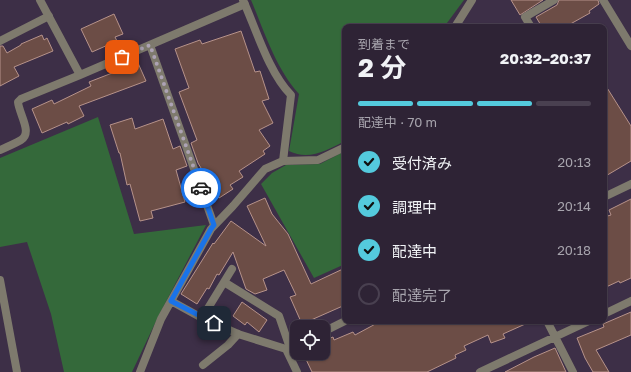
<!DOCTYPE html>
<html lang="ja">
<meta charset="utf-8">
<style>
body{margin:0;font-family:"Golos Text","Noto Sans JP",sans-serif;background:#362b3d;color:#f1f3f6;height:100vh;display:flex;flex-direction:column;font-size:15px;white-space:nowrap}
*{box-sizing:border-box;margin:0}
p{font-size:13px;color:#a7a4ad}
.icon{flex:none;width:22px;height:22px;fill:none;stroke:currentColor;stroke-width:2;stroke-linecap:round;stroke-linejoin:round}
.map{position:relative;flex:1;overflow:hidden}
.details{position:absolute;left:342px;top:24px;width:265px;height:300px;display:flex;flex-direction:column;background:#2e2335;border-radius:8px;box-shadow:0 1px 3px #0004,0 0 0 1px #494050}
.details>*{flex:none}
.controls{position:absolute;left:290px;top:320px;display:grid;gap:8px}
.controls a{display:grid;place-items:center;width:40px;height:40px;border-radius:8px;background:#2e2335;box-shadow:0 1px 3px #0004,0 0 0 1px #494050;font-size:20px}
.pin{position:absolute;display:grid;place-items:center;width:34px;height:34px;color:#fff;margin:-17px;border-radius:8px;box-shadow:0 2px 6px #0006}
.courier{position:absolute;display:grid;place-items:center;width:40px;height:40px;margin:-20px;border:3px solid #1a73e8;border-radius:50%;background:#fff;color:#222;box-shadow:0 1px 5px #0007}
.overview em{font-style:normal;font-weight:700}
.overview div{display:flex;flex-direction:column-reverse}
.overview{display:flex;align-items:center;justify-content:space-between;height:68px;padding:0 16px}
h1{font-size:26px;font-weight:700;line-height:30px}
.bar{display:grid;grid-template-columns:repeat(4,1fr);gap:6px 4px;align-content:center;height:48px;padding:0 16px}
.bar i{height:5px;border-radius:3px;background:#494050}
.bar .on{background:#54cadd}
.bar p{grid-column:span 4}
ol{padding:0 16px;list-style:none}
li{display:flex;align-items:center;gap:12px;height:44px}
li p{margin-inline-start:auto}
li .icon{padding:4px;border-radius:50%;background:#54cadd;color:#111;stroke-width:4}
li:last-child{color:#a7a4ad}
li i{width:22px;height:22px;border:2px solid #494050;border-radius:50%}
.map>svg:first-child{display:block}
</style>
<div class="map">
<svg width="631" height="372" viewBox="0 0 631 372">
<rect width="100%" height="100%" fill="#3d2f47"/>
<path fill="#34693a" d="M251,0H464L444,27H345V141C327,150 309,161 289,151L299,94C276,69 264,31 251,0Z
M98,117L134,234L206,225L158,317L132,372H64L51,314L27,242L0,247V158Z
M345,151V264L314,278L261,184L272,173L286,165L320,164Z"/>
<path fill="#6c4d46" stroke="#b6928a" d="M511,0H543L520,15Z
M559,0H598L599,4L589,11L590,13L565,27H542L536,17L557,5Z
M114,14L123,34L115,37L117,41L92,52L81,29Z
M241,31L255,72L260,71L269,99L262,101L273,123L259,130L270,146L263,151L265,154L239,171L243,177L230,185L233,189L219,198L198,163L191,143L197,140L179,92L189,88L175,49L200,40L202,44Z
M42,35L44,40L47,38L53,51L14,67L19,76L0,86V46H3L7,53L21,45V44Z
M138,63L146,81L79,106L84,116L68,124L67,122L42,133L32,109L52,100L54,104L91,86L89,82Z
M604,83L631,126V161L604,177Z
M132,118L135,129L163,119L173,149L180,146L187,166L176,170L185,202L151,211L153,218L140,221L130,184L127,185L120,153H119L110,125Z
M265,198L272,214L288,234L311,284L345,268V305L302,324L290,297L296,295L284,270L263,279L267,290L255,294L246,289L233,252L219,275L217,274L209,289L207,288L197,304L181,294L213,243L214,244L231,221L266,246L247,206Z
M631,199V278L620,283L619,281L604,288V217L611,215L609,210Z
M242,302L267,320L259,332L247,322L245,325L233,316Z
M631,312V335L596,350L609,372H593L585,358L577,338L604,327L603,324Z
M381,321H532L503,334L505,338L491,343L488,335L464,346L466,350L455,355L456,358L427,372H312L303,353H312L314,354V353H323V341L333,337L334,340L353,332L355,335Z
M555,348L566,372H505L534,357Z"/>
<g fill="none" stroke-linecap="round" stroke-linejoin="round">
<path stroke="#7e7a6d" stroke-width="8" d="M283,161L318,160L345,147
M0,280L17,372
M224,282L279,316L290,348
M202,318L232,269
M203,365L228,345L238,334"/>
<path stroke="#7e7a6d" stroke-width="8" d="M40,0L80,75
M603,0L631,46
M455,27L472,0
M531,27L525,17L554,0
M0,41L49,16
M150,45L214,225
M0,150C7,147 14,144 21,140C33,133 19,114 18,102L21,99L80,75L245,4
M604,197L631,184
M171,301L202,318L238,334L286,349L297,344
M604,314L631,301
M547,321L573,372
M323,332L345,321
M286,349L297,372
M140,372L161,319L211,229L233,206L265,169L283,161L291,95C269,73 256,29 243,0
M480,372L589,321"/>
</g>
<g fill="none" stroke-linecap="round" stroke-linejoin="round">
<path stroke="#ada3b5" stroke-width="4" stroke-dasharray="0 7.2" d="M122,57L150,45L201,188"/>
<path stroke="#1a73e8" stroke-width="5" d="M201,188L214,225L211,229L171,301L214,323"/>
</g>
</svg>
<div class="controls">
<a><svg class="icon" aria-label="locate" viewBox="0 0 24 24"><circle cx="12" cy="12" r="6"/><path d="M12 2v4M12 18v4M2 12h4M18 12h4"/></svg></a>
</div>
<div class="pin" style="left:122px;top:57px;background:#ea580c"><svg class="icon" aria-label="bag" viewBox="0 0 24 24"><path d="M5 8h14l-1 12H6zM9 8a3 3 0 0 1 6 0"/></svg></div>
<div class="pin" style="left:214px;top:323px;background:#1f2937"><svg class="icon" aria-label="home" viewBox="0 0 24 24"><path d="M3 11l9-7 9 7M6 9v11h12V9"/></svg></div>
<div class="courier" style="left:201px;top:188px"><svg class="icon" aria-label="car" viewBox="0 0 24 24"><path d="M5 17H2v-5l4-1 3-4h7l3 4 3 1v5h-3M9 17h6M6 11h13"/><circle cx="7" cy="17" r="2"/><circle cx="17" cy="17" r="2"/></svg></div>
<section class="details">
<div class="overview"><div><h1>2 分</h1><p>到着まで</p></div><em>20:32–20:37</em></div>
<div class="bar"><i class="on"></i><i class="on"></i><i class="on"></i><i></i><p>配達中 · 70 m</p></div>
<ol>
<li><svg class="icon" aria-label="check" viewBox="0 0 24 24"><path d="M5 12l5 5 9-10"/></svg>受付済み<p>20:13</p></li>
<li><svg class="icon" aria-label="check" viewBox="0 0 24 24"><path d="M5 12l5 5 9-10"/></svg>調理中<p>20:14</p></li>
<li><svg class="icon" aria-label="check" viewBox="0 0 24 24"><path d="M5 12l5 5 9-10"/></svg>配達中<p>20:18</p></li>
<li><i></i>配達完了</li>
</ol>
</section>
</div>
